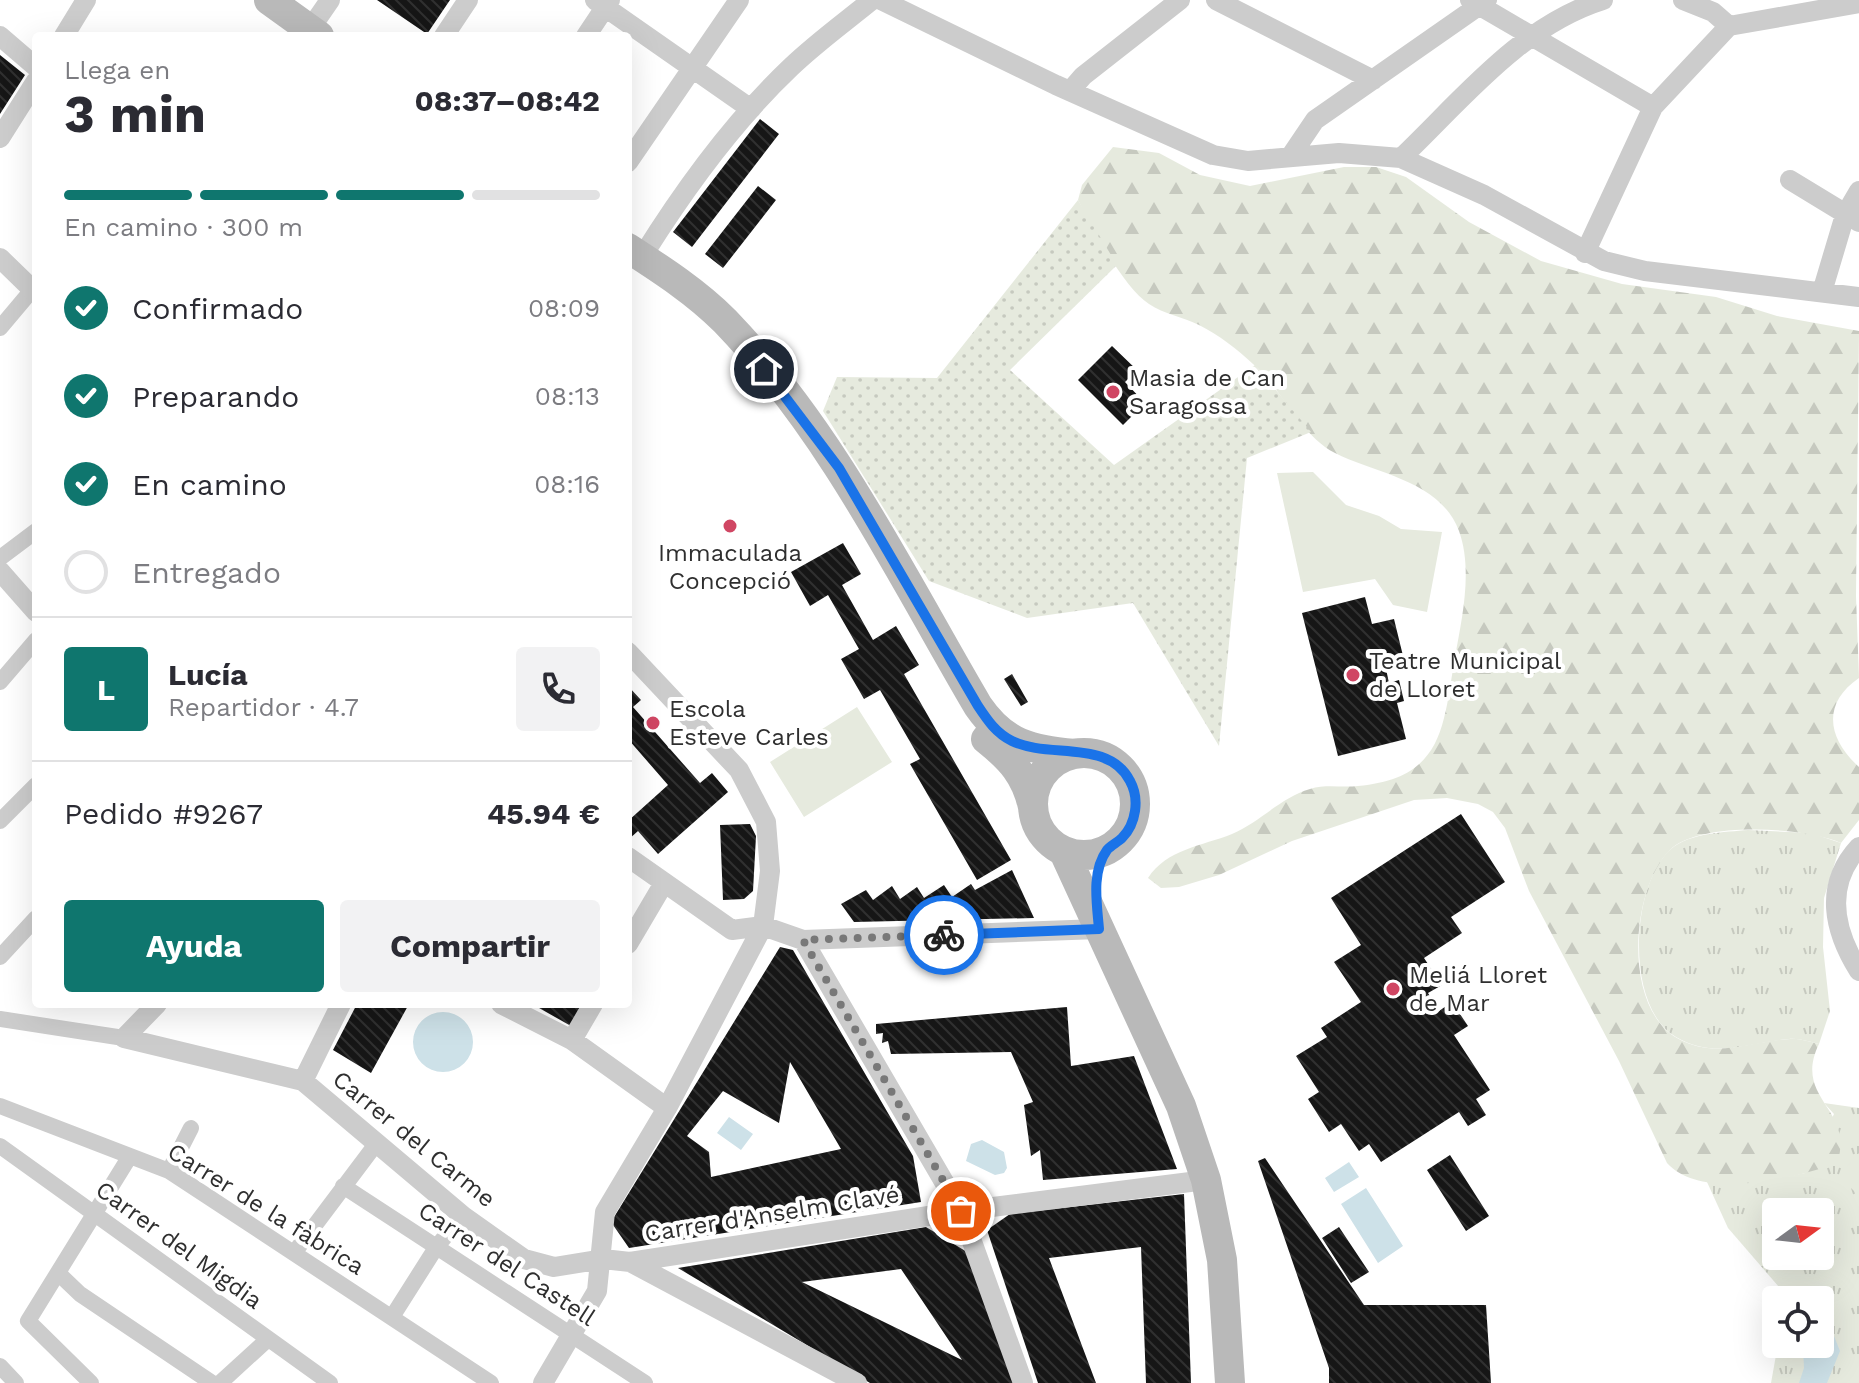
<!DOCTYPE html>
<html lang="es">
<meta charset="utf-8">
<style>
body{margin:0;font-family:"Work Sans",sans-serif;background:#f2f2f3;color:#2b2b33;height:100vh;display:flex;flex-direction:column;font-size:30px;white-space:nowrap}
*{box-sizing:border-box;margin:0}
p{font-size:26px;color:#7c7c81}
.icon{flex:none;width:44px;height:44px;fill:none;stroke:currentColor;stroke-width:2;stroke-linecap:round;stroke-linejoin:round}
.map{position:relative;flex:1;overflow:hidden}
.panel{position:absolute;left:32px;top:32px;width:600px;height:976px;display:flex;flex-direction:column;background:#fff;border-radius:8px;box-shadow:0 8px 32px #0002}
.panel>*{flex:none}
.needle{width:52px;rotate:75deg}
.buttons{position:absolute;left:1762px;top:1198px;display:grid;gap:16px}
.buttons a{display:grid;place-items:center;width:72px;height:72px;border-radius:8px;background:#fff;box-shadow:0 8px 32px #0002;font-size:40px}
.pin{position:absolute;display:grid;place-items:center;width:68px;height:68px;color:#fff;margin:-34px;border:4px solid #fff;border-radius:50%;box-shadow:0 2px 8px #0007}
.courier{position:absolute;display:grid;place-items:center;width:80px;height:80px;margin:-40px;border:6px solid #1a73e8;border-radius:50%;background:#fff;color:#222;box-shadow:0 2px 10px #0007}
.overview em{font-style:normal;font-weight:700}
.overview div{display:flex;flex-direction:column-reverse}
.overview{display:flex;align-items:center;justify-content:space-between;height:136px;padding:0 32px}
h1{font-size:52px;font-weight:700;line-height:60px}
.bar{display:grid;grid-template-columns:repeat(4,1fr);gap:12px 8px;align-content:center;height:96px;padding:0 32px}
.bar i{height:10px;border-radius:6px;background:#e1e1e2}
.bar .current{background:#0f766e}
.bar p{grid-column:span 4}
.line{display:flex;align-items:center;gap:20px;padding:0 32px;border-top:2px solid #e1e1e2}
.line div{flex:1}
.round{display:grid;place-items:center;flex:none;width:84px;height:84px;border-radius:8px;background:#f2f2f3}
ol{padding:0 32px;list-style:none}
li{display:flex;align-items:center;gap:24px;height:88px}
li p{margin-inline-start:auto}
li .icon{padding:8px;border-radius:50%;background:#0f766e;color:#fff;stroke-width:4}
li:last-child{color:#7c7c81}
li i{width:44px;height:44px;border:4px solid #e1e1e2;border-radius:50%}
.action{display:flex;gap:16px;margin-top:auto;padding:16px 32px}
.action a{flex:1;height:92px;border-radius:8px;background:#0f766e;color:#fff;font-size:32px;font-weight:700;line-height:92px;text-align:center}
.action a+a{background:#f2f2f3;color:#2b2b33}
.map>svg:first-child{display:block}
</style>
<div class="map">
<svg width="1859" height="1383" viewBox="0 0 1859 1383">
<defs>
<pattern id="grass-tufts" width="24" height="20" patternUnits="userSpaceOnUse" patternTransform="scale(2)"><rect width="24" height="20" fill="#e6eade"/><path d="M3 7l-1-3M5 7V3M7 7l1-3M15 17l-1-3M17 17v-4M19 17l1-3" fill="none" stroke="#c6c9bf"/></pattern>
<pattern id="forest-firs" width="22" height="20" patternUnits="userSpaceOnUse" patternTransform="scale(2)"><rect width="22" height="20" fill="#e6eade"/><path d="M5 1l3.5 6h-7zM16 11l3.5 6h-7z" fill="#c6c9bf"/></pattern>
<pattern id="garden-dots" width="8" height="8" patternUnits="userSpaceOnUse" patternTransform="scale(2)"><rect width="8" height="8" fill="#e6eade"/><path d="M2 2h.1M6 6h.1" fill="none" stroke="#c6c9bf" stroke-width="1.8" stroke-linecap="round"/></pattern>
<pattern id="building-back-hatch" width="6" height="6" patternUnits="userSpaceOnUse" patternTransform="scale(2)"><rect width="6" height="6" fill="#161616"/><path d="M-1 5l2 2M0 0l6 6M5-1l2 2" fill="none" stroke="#303030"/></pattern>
</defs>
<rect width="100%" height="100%" fill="#fff"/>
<path fill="url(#grass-tufts)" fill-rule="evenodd" d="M1748,830L1811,833L1841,843L1824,898L1823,947L1830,1011L1819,1044C1810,1042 1799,1038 1789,1039C1750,1042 1715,1060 1676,1037C1625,1008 1630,885 1671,849C1689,833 1725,832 1748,830Z
M1824,1103L1859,1108V1383H1771L1778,1344H1820V1300H1780L1779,1287L1728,1228L1707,1182L1770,1180L1805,1173L1834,1114ZM1776,1212H1820V1256H1776Z"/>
<path fill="url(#forest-firs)" d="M1113,147L1159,153L1200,175L1250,186L1344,167H1376L1406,177L1469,222L1541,261L1622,284L1716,297L1777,316L1859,331L1856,596L1859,678C1821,704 1828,739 1859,767V820L1841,843C1806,827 1699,821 1670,850C1630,890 1623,1007 1677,1038C1716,1060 1750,1041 1790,1039C1799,1038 1810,1042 1819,1044C1792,1099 1856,1109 1837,1163C1794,1179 1701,1201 1667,1163L1619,1061L1529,891L1505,828L1493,812L1478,804L1447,798L1414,800L1292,841L1219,875L1179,887L1161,888L1148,878C1167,849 1202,846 1232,834C1260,822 1280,798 1310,789C1326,784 1342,788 1358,786C1445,778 1443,725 1455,657C1462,618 1473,570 1459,531C1440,480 1376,474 1335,453C1300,435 1282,389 1253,364C1237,349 1219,335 1199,325C1183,317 1164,314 1149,304C1124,288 1092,228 1078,200L1082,185Z"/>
<path fill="#e6eade" d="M1313,472L1346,505L1379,516L1401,529L1442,532L1427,612L1393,605L1375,579L1303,592L1277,473Z
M857,707L892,762L804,817L770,762Z
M1859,1153V1196L1839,1176Z"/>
<path fill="url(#garden-dots)" d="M1078,200L1117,265L1010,370L1114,465L1255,365L1311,432L1247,458L1219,746L1133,603L1027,618L929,581L823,411L837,377L937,378Z"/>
<path fill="#cde1e8" d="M413 1042a30 30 0 1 1 60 0a30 30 0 1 1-60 0Z
M729,1117L753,1134L741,1150L717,1133Z
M982,1140L1004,1152L1007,1168L1004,1173L995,1175L966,1161L971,1144Z
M1349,1162L1359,1177L1334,1192L1325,1178Z
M1366,1188L1403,1246L1378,1263L1341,1204Z
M1820,1320L1828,1321L1840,1351L1827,1383H1799L1804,1368L1803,1347L1820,1344Z"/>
<path fill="url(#building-back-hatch)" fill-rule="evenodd" d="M377,0H450L427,34Z
M0,55L25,75L0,114Z
M760,119L779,134L692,247L673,232Z
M758,186L776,200L723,268L705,254Z
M1112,346L1137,370L1125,382L1145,403L1123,425L1078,380Z
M843,543L861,574L842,585L873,640L896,626L919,665L904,674L1011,860L977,880L910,764L920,759L880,690L864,699L841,659L859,649L828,595L810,606L791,572Z
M1365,597L1372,624L1394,619L1405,664L1386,669L1389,683L1399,680L1404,701L1397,703L1406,739L1338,756L1302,613Z
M1012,674L1028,702L1021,706L1004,679Z
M628,686L641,700L633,707L700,783L712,773L728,792L658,854L638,831L628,840V821L668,785L628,739Z
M1461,814L1505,882L1451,917L1462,933L1424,958L1442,985L1428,993L1439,1011L1452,1002L1468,1026L1454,1035L1490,1090L1476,1099L1486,1115L1468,1126L1459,1112L1381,1162L1369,1144L1359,1151L1341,1124L1329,1132L1308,1099L1319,1092L1296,1056L1327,1037L1321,1028L1361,1002L1334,962L1361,945L1331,898Z
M750,824L756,836L753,891L744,899L723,900L720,825Z
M1012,870L1034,918L854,922L841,904L866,890L873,900L892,886L900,899L917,887L924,898L944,885L952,897L971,884L975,890Z
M780,947L793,950L913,1156L921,1202L629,1248L611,1222ZM790,1062L841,1149L711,1177L709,1152L687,1136L723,1091L779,1123Z
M357,1004H409L371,1073L333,1050Z
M532,1004H592L578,1030Z
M1067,1007L1071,1066L1134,1056L1177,1169L1043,1180L1040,1150L1031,1156L1024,1105L1033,1102L1011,1052L891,1054L888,1041L882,1043L883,1033L876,1034V1024Z
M1450,1155L1489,1216L1466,1231L1427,1170Z
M1265,1158L1364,1305H1486L1491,1383H1329V1368L1258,1161Z
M1184,1194L1191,1383H1146L1141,1247L1049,1258L1096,1383H1038L987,1230L1010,1214Z
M926,1227L967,1252L1015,1383H870L678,1268ZM901,1269L962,1360L802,1282Z
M1339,1227L1369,1272L1351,1283L1322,1238Z"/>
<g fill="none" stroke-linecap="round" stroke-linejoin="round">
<path stroke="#ccc" stroke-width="16" d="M0,328L32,290
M0,558L36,531
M0,682L36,640
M0,821L36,785
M0,957L36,918
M0,1019L124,1038
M0,1106L169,1171L491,1383
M0,1146L330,1383
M169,1171L191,1128
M343,1186L645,1383
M294,1253L376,1144
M58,1273L80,1294L212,1383
M392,1317L437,1246L463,1216
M0,1366L16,1383
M91,1383L28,1321L130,1156
M220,1383L268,1339"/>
<path stroke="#ccc" stroke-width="20" d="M595,0L751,109
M881,0L1056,85L1213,155L1248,161L1339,153L1401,158L1484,195L1604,261L1645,271L1859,297
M1216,0L1373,80
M1470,0L1653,107
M1683,0L1713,12L1729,26
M310,29L330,0
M0,36L36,67
M64,36L86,0
M444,36L468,0
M586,36L610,0
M1070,91L1083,76L1180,0
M0,138L36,81
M1290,157L1315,120L1487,0
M1401,158C1462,100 1520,26 1603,0
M628,162L739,0
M1790,180L1859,222
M1585,253L1653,107L1729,26L1859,3
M642,257C683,191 734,121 791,67C816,43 845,22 872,0
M0,258L36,293
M1822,292L1845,215L1859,191
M0,571L36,612
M1859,847C1823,886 1834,931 1859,971
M628,857L732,930L763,926L803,940L961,1211L1023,1383
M803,940L1099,929
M628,944L664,883
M157,1004L124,1038L303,1081L463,1216L524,1259L554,1267L603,1259L630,1262L961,1211L1206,1180
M501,1004L572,1040L667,1108
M572,1040L593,1004
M303,1081L341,1004
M630,1262L857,1383
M543,1383L597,1291L605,1212L667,1108L763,926L770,871L766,822L739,770L628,652"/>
<path stroke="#b9b9b9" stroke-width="30" d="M269,0L319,36
M628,248C662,270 696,292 725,321C832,432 901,575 978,706C1005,745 1030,749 1075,754
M986,739C1011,759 1026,775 1033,807
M1033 804a51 51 0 1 1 102 0a51 51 0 1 1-102 0Z
M1064,852L1181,1106L1206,1180L1222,1260L1230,1383"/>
</g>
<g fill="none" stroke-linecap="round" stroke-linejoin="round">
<path stroke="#787878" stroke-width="8" stroke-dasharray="0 14.4" d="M944,935L803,940L961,1211"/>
<path stroke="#1a73e8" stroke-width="10" d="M764,369L839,468L978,706C988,721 996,733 1012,741C1049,759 1109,739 1130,781C1140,799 1136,824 1122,838C1118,842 1110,846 1107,850C1091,872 1097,904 1099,929L944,935"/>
</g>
<g fill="#d04663" stroke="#fff" stroke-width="3">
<circle cx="1113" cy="392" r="8"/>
<circle cx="730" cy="526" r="8"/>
<circle cx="1353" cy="675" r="8"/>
<circle cx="653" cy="723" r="8"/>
<circle cx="1393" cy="989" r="8"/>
</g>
<g text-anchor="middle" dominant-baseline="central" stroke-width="8" stroke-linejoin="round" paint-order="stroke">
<g font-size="24" fill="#2f2f2f" stroke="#fff" text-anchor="start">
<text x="1129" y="378">Masia de Can<tspan x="1129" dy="28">Saragossa</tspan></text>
<text x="730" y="553" text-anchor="middle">Immaculada<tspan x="730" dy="28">Concepció</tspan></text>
<text x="1369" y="661">Teatre Municipal<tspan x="1369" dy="28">de Lloret</tspan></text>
<text x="669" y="709">Escola<tspan x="669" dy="28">Esteve Carles</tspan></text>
<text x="1409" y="975">Meliá Lloret<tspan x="1409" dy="28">de Mar</tspan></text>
</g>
<g font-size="24" fill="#2f2f2f" stroke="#fff">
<text transform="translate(414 1139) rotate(39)">Carrer del Carme</text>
<text transform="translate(266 1209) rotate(32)">Carrer de la fàbrica</text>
<text transform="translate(772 1214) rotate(-9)">Carrer d'Anselm Clavé</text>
<text transform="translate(179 1245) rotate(36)">Carrer del Migdia</text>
<text transform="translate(507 1264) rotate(33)">Carrer del Castell</text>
</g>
</g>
</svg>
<div class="buttons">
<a><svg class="needle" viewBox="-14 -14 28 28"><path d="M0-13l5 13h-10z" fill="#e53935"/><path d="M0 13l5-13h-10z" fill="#7c7c81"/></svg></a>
<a><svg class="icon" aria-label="locate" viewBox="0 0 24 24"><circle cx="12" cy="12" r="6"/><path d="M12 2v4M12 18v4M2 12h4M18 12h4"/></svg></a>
</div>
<div class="pin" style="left:961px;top:1211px;background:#ea580c"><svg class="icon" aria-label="bag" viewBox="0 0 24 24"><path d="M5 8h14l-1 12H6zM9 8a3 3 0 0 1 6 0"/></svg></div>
<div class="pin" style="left:764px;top:369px;background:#1f2937"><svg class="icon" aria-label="home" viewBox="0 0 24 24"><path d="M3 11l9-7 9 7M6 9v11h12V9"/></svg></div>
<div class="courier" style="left:944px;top:935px"><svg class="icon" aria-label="bike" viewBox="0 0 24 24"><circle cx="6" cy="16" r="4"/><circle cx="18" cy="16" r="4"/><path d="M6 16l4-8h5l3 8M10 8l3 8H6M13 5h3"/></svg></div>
<section class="panel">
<div class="overview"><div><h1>3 min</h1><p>Llega en</p></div><em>08:37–08:42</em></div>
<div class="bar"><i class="current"></i><i class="current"></i><i class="current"></i><i></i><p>En camino · 300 m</p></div>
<ol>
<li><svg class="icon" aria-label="check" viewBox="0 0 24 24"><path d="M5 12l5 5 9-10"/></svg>Confirmado<p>08:09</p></li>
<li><svg class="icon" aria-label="check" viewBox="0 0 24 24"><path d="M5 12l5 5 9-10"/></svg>Preparando<p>08:13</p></li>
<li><svg class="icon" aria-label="check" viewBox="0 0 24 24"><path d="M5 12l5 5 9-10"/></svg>En camino<p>08:16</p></li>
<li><i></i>Entregado</li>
</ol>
<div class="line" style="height:144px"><b class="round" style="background:#0f766e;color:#fff">L</b><div><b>Lucía</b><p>Repartidor · 4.7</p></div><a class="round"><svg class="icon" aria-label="phone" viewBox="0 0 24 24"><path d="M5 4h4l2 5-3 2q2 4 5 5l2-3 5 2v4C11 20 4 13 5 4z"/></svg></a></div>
<div class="line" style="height:104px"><div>Pedido #9267</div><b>45.94 €</b></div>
<div class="action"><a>Ayuda</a><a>Compartir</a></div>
</section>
</div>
